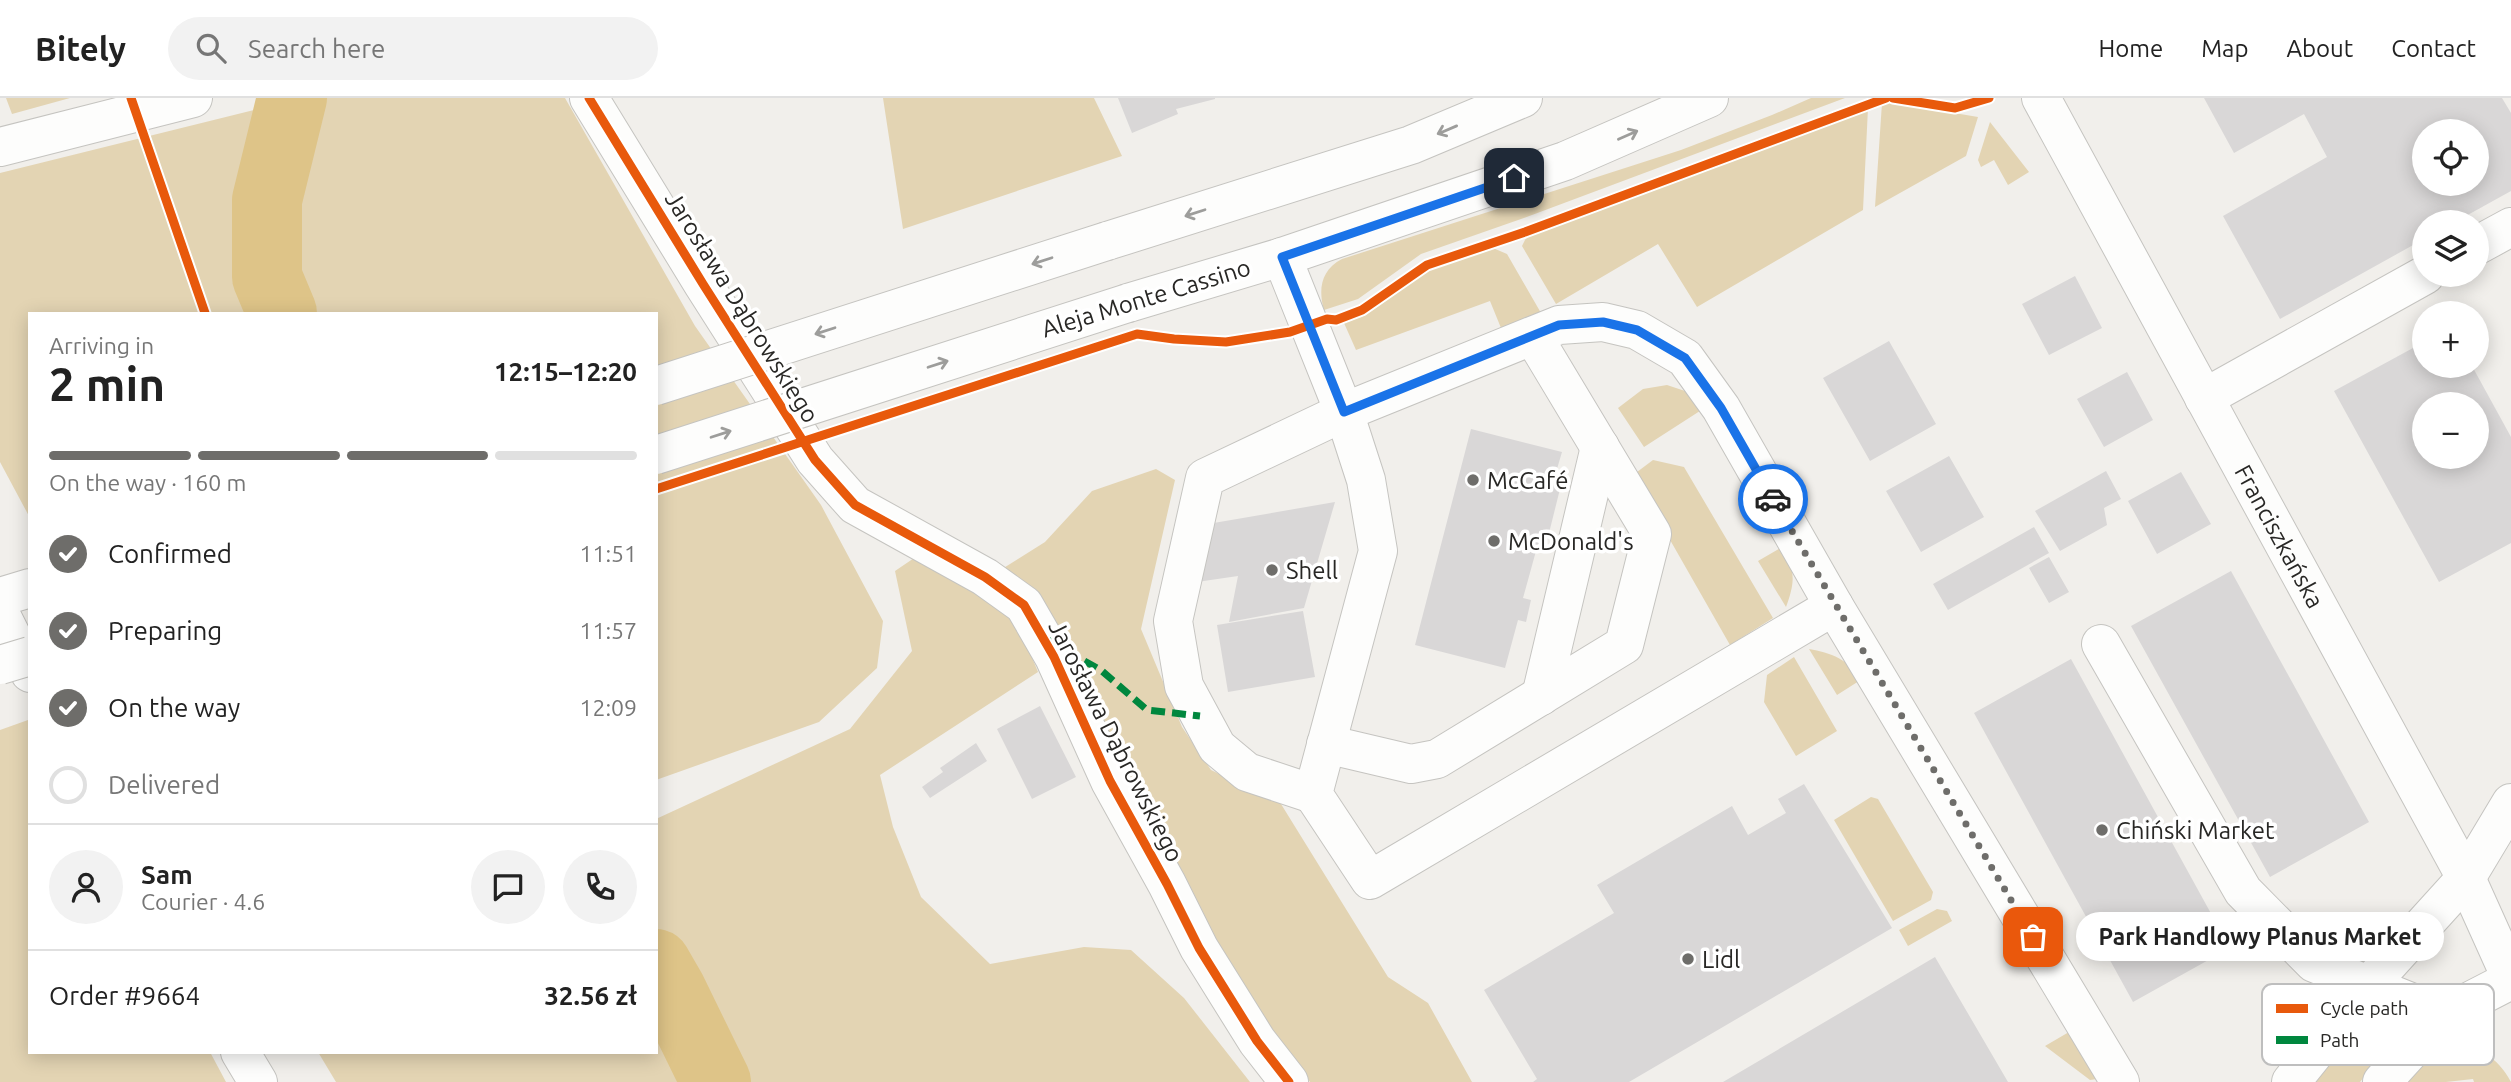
<!DOCTYPE html>
<meta charset="utf-8">
<style>
body{margin:0;font-family:Ubuntu,sans-serif;background:#f2f2f2;color:#222;height:100vh;display:flex;flex-direction:column;font-size:26px;white-space:nowrap}
*{box-sizing:border-box;margin:0}
p{font-size:23px;color:#767676}
.icon{flex:none;width:38px;height:38px;fill:none;stroke:currentColor;stroke-width:2;stroke-linecap:round;stroke-linejoin:round}
.map{position:relative;flex:1;overflow:hidden}
.drawer{position:absolute;left:28px;top:214px;width:630px;height:742px;display:flex;flex-direction:column;background:#fff;border-radius:0px;box-shadow:0 4px 18px #0003}
.drawer>*{flex:none}
.fabs{position:absolute;left:2412px;top:21px;display:grid;gap:14px}
.fabs a{display:grid;place-items:center;width:77px;height:77px;border-radius:50%;background:#fff;box-shadow:0 4px 18px #0003;font-size:35px}
.pin{position:absolute;display:grid;place-items:center;width:60px;height:60px;color:#fff;margin:-30px;border-radius:14px;box-shadow:0 4px 10px #0006}
.courier{position:absolute;display:grid;place-items:center;width:70px;height:70px;margin:-35px;border:5px solid #1a73e8;border-radius:50%;background:#fff;color:#222;box-shadow:0 2px 9px #0007}
.bubble{position:absolute;height:49px;border-radius:24px;background:#fff;box-shadow:0 4px 18px #0003;font-size:23px;font-weight:700;line-height:49px;text-align:center}
.headline em{font-style:normal;font-weight:700}
.headline div{display:flex;flex-direction:column-reverse}
.headline{display:flex;align-items:center;justify-content:space-between;height:119px;padding:0 21px}
h1{font-size:46px;font-weight:700;line-height:52px}
.bar{display:grid;grid-template-columns:repeat(4,1fr);gap:10px 7px;align-content:center;height:84px;padding:0 21px}
.bar i{height:9px;border-radius:5px;background:#e0e0e0}
.bar .selected{background:#6e6d6a}
.bar p{grid-column:span 4}
.line{display:flex;align-items:center;gap:18px;padding:0 21px;border-top:2px solid #e0e0e0}
.line div{flex:1}
.round{display:grid;place-items:center;flex:none;width:74px;height:74px;border-radius:37px;background:#f2f2f2}
ol{padding:0 21px;list-style:none}
li{display:flex;align-items:center;gap:21px;height:77px}
li p{margin-inline-start:auto}
li .icon{padding:7px;border-radius:50%;background:#6e6d6a;color:#fff;stroke-width:4}
li:last-child{color:#767676}
li i{width:38px;height:38px;border:4px solid #e0e0e0;border-radius:50%}
header{display:flex;align-items:center;gap:42px;box-sizing:border-box;height:98px;padding:0 35px;background:#fff;border-bottom:2px solid #e0e0e0}
header strong{font-size:33px}
nav{display:flex;gap:38px;margin-inline-start:auto;font-size:24px}
.search{width:490px;height:63px;background:#f2f2f2;display:flex;align-items:center;gap:18px;box-sizing:border-box;padding:0 24px;border-radius:38px;color:#767676;font-size:26px}
.map>svg:first-child{display:block}
</style>
<header>
<strong>Bitely</strong>
<div class="search"><svg class="icon" aria-label="search" viewBox="0 0 24 24"><circle cx="10" cy="10" r="6"/><path d="M15 15l6 6"/></svg>Search here</div>
<nav><a>Home</a><a>Map</a><a>About</a><a>Contact</a></nav>
</header>
<div class="map">
<svg width="2511" height="984" viewBox="0 0 2511 984">
<rect width="100%" height="100%" fill="#f1efeb"/>
<path fill="#e3d4b3" d="M6,0H70L12,16Z
M302,0H565L695,228L821,407L883,523L877,570L819,624L656,682V215H30V420L0,364V75Z
M883,0H1094L1122,58L903,131Z
M1811,0H1845L1521,121L1421,156L1358,201L1324,212C1318,191 1321,172 1342,161L1681,52L1772,17Z
M1889,4L1978,19L1966,58L1875,109L1882,5Z
M1868,10L1863,112L1697,209L1658,146L1556,206L1522,148L1527,138Z
M1990,24L2029,74L2008,87L1994,62L1981,69L1978,62Z
M1493,150L1507,156L1541,215L1501,230L1490,203L1356,252L1344,225L1366,217L1429,172Z
M1667,287L1688,294L1703,311L1644,349L1618,310L1643,291Z
M1653,362L1684,369L1773,520L1730,547L1633,377Z
M1156,371L1175,382L1141,531L1182,629L1211,672L1281,706L1388,879L1428,905L1472,984H1310L1218,856L1165,758L1050,515L1032,489L1002,471L1045,444L1092,393Z
M1782,449C1796,473 1795,484 1786,509L1758,463Z
M923,454L1017,523L1038,574L880,677L893,729L921,799L990,866L1084,849L1131,852L1184,900L1250,984H336L318,954H656V721L850,631L912,553L895,473Z
M1809,551C1830,555 1851,561 1859,583L1837,597Z
M1794,559L1837,633L1796,658L1764,604L1767,577Z
M28,622L30,626V954H210L226,984H0V632Z
M1871,699L1878,701L1933,794L1931,802L1893,823L1834,722Z
M1937,811L1947,813L1952,823L1908,848L1899,832Z
M2385,910L2402,926L2393,943L2360,984H2316L2370,912Z
M2069,934L2097,981L2090,982L2045,948Z
M2454,942C2480,951 2497,958 2511,984H2474L2473,981L2446,984H2407L2431,951Z"/>
<g fill="none" stroke-linecap="round" stroke-linejoin="round">
<path stroke="#dec488" stroke-width="70" d="M282,215L267,179V102L292,0
M656,866L671,892L716,984"/>
</g>
<path fill="#d9d7d7" fill-rule="evenodd" d="M1118,0H1215V1L1176,11L1178,16L1132,35Z
M2204,0H2502L2511,15V93L2455,124H2424V141L2280,221L2223,118L2327,59L2304,16L2234,55ZM2424,33H2476V86H2424Z
M2075,178L2102,230L2049,257L2022,206Z
M1889,243L1936,326L1870,363L1823,280Z
M2424,244V268H2472L2511,339V445L2439,484L2334,293ZM2424,306H2476V359H2424Z
M2127,274L2153,322L2104,349L2077,301Z
M1471,331L1562,354L1554,381L1562,383L1544,455L1536,453L1523,500L1531,502L1526,524L1518,522L1505,570L1415,547Z
M1949,358L1984,419L1921,454L1886,393Z
M2106,373L2121,401L2104,410L2107,427L2060,453L2035,413Z
M2181,374L2211,426L2157,456L2128,403Z
M1335,404L1304,510L1229,524L1238,478L1190,485L1202,427Z
M2034,429L2049,455L1948,512L1933,486Z
M2049,459L2069,494L2049,505L2029,470Z
M2231,473L2369,724L2270,779L2131,528Z
M1303,513L1315,579L1228,594L1217,527Z
M2071,561L2230,850L2133,904L1974,615Z
M1040,608L1076,679L1032,701L997,631Z
M976,645L987,663L930,700L922,689L943,674L940,670Z
M1804,686L1892,830L1629,984H1533L1537,981L1484,892L1614,815L1597,787L1732,708L1748,737L1786,715L1778,701Z
M1935,859L2008,984H1723Z"/>
<g fill="none" stroke-linecap="round" stroke-linejoin="round">
<defs>
<g id="minor">
<path d="M589,0L703,186L815,362L855,407L985,479L1024,507L1054,559L1110,683L1167,786L1199,850L1257,943L1289,984"/>
<path id="s1" d="M2041,0L2466,780L2511,880"/>
<path d="M0,49L193,0"/>
<path d="M1107,143L1411,47L1523,0"/>
<path d="M2476,148L2511,129"/>
<path d="M1282,159L1344,314L1366,382L1378,453L1313,696L1370,782L1834,508L2120,984"/>
<path d="M1128,205L1282,159L1565,63L1709,0"/>
<path d="M2204,300L2425,177"/>
<path d="M0,499L30,490"/>
<path d="M0,515L30,575"/>
<path d="M2101,546L2243,793L2314,865L2443,917"/>
<path d="M1541,598L1600,349"/>
<path d="M1326,646L1411,666L1437,661L1624,547L1652,436L1533,238"/>
<path d="M1313,696L1247,674L1217,649L1184,588L1173,523L1205,380L1344,314L1559,227L1603,224L1637,232L1685,260L1721,310L1834,508"/>
<path d="M240,954L258,984"/>
<path d="M2291,984L2369,887L2466,780L2511,705"/>
<path d="M2382,984L2443,917L2511,882"/>
</g>
</defs>
<use href="#minor" stroke="#c5c4c0" stroke-width="40"/>
<use href="#minor" stroke="#fdfdfc" stroke-width="38"/>
<defs>
<path id="minor-bridge" d="M656,288L1107,143
M656,357L1128,205
M0,567L30,558"/>
</defs>
<use href="#minor-bridge" stroke="#c5c4c0" stroke-width="40" stroke-linecap="butt"/>
<use href="#minor-bridge" stroke="#fdfdfc" stroke-width="38"/>
<path stroke="#00873e" stroke-width="7" stroke-dasharray="14 7" stroke-linecap="butt" d="M1048,542L1102,573L1147,612L1200,618"/>
<defs>
<path id="cycleway" d="M131,0L205,215
M589,0L703,186L815,362L855,407L985,479L1024,507L1054,559L1110,683L1167,786L1199,850L1257,943L1289,984
M1893,0L1955,10L1989,0
M656,391L1137,236L1174,241L1226,244L1290,234L1327,221L1336,222L1362,212L1427,167L1525,134L1886,0"/>
</defs>
<use href="#cycleway" stroke="#fff" stroke-width="13"/>
<use href="#cycleway" stroke="#e8590c" stroke-width="9"/>
</g>
<defs><path id="oneway-shaft" d="M-6 0H5M1.5-3L5.5 0L1.5 3" fill="none" stroke-width="1.6" stroke-linecap="round" stroke-linejoin="round" transform="scale(1.75)"/></defs>
<g stroke="#9d9d9b">
<use href="#oneway-shaft" transform="translate(1447 32) rotate(157)"/>
<use href="#oneway-shaft" transform="translate(1628 37) rotate(-24)"/>
<use href="#oneway-shaft" transform="translate(1195 115) rotate(162)"/>
<use href="#oneway-shaft" transform="translate(1042 163) rotate(162)"/>
<use href="#oneway-shaft" transform="translate(825 233) rotate(162)"/>
<use href="#oneway-shaft" transform="translate(938 266) rotate(-18)"/>
<use href="#oneway-shaft" transform="translate(721 336) rotate(-18)"/>
</g>
<g fill="none" stroke-linecap="round" stroke-linejoin="round">
<path stroke="#6e6d6a" stroke-width="7" stroke-dasharray="0 12.6" d="M1773,401L2033,839"/>
<path stroke="#1a73e8" stroke-width="9" d="M1514,80L1282,159L1344,314L1559,227L1603,224L1637,232L1685,260L1721,310L1773,401"/>
</g>
<g fill="#6e6d6a" stroke="#fff" stroke-width="2.5">
<circle cx="1473" cy="382" r="7"/>
<circle cx="1494" cy="443" r="7"/>
<circle cx="1272" cy="472" r="7"/>
<circle cx="2102" cy="732" r="7"/>
<circle cx="1688" cy="861" r="7"/>
</g>
<g text-anchor="middle" dominant-baseline="central" stroke-width="7" stroke-linejoin="round" paint-order="stroke">
<g font-size="24" fill="#282725" stroke="#fff">
<text transform="translate(1146 200) rotate(-17)">Aleja Monte Cassino</text>
<text transform="translate(742 209) rotate(58)">Jarosława Dąbrowskiego</text>
<text stroke="none"><textPath href="#s1" startOffset="499">Franciszkańska</textPath></text>
<text transform="translate(1116 643) rotate(63)">Jarosława Dąbrowskiego</text>
</g>
<g font-size="24" fill="#282725" stroke="#fff" text-anchor="start">
<text x="1487" y="382">McCafé</text>
<text x="1508" y="443">McDonald's</text>
<text x="1286" y="472">Shell</text>
<text x="2116" y="732">Chiński Market</text>
<text x="1702" y="861">Lidl</text>
</g>
</g>
<rect x="2262" y="886" width="232" height="81" rx="10" fill="#fff" stroke="#bebebe" stroke-width="2"/>
<rect x="2276" y="906" width="32" height="9" fill="#e8590c"/>
<rect x="2276" y="938" width="32" height="8" fill="#00873e"/>
<g font-size="19" fill="#282725">
<text x="2320" y="917">Cycle path</text>
<text x="2320" y="949">Path</text>
</g>
</svg>
<div class="fabs">
<a><svg class="icon" aria-label="locate" viewBox="0 0 24 24"><circle cx="12" cy="12" r="6"/><path d="M12 2v4M12 18v4M2 12h4M18 12h4"/></svg></a>
<a><svg class="icon" aria-label="layers" viewBox="0 0 24 24"><path d="M12 4l9 5-9 5-9-5zM3 14l9 5 9-5"/></svg></a>
<a>+</a>
<a>−</a>
</div>
<div class="pin" style="left:2033px;top:839px;background:#ea580c"><svg class="icon" aria-label="bag" viewBox="0 0 24 24"><path d="M5 8h14l-1 12H6zM9 8a3 3 0 0 1 6 0"/></svg></div>
<div class="pin" style="left:1514px;top:80px;background:#1f2937"><svg class="icon" aria-label="home" viewBox="0 0 24 24"><path d="M3 11l9-7 9 7M6 9v11h12V9"/></svg></div>
<div class="courier" style="left:1773px;top:401px"><svg class="icon" aria-label="car" viewBox="0 0 24 24"><path d="M5 17H2v-5l4-1 3-4h7l3 4 3 1v5h-3M9 17h6M6 11h13"/><circle cx="7" cy="17" r="2"/><circle cx="17" cy="17" r="2"/></svg></div>
<div class="bubble" style="left:2076px;top:814px;width:368px">Park Handlowy Planus Market</div>
<section class="drawer">
<div class="headline"><div><h1>2 min</h1><p>Arriving in</p></div><em>12:15–12:20</em></div>
<div class="bar"><i class="selected"></i><i class="selected"></i><i class="selected"></i><i></i><p>On the way · 160 m</p></div>
<ol>
<li><svg class="icon" aria-label="check" viewBox="0 0 24 24"><path d="M5 12l5 5 9-10"/></svg>Confirmed<p>11:51</p></li>
<li><svg class="icon" aria-label="check" viewBox="0 0 24 24"><path d="M5 12l5 5 9-10"/></svg>Preparing<p>11:57</p></li>
<li><svg class="icon" aria-label="check" viewBox="0 0 24 24"><path d="M5 12l5 5 9-10"/></svg>On the way<p>12:09</p></li>
<li><i></i>Delivered</li>
</ol>
<div class="line" style="height:126px"><a class="round"><svg class="icon" aria-label="person" viewBox="0 0 24 24"><circle cx="12" cy="8" r="4"/><path d="M4 21q1-7 8-7t8 7"/></svg></a><div><b>Sam</b><p>Courier · 4.6</p></div><a class="round"><svg class="icon" aria-label="chat" viewBox="0 0 24 24"><path d="M4 5h16v11H9l-5 4z"/></svg></a><a class="round"><svg class="icon" aria-label="phone" viewBox="0 0 24 24"><path d="M5 4h4l2 5-3 2q2 4 5 5l2-3 5 2v4C11 20 4 13 5 4z"/></svg></a></div>
<div class="line" style="height:91px"><div>Order #9664</div><b>32.56 zł</b></div>
</section>
</div>
